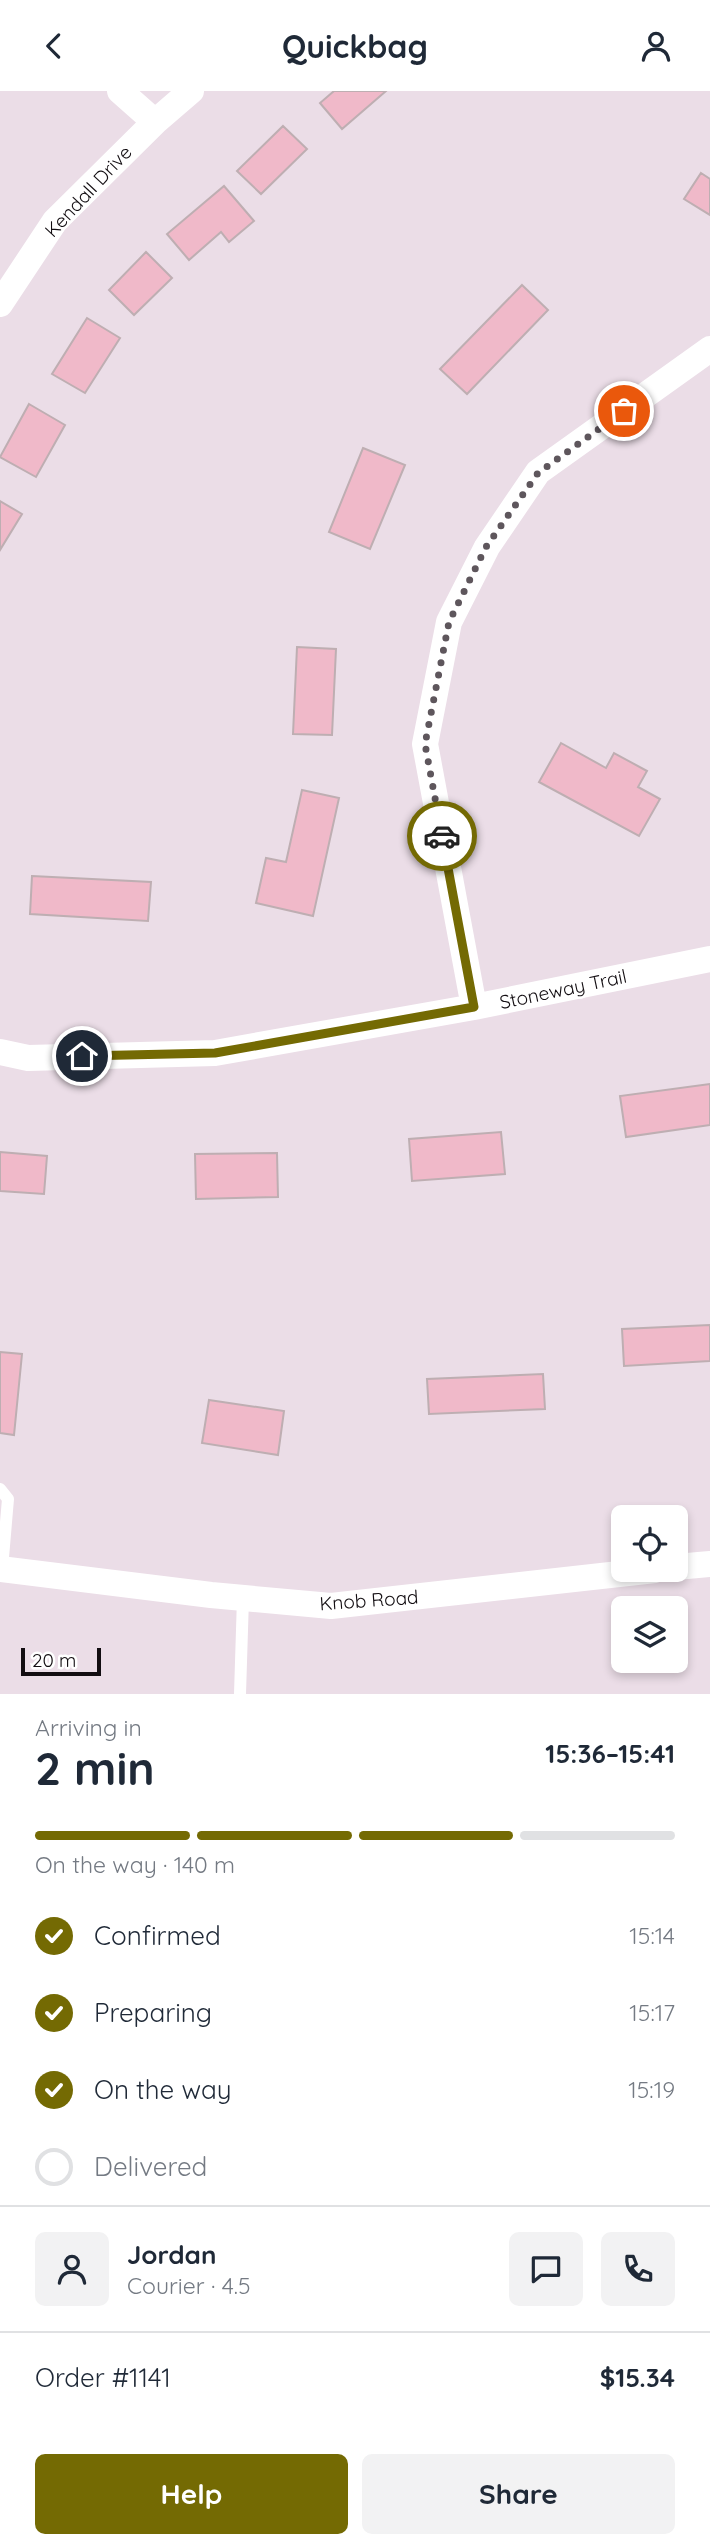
<!DOCTYPE html>
<meta charset="utf-8">
<style>
body{margin:0;font-family:Quicksand,sans-serif;background:#f2f2f3;color:#1f2937;height:100vh;display:flex;flex-direction:column;font-size:26px;white-space:nowrap}
*{box-sizing:border-box;margin:0}
p{font-size:23px;color:#747a83}
.icon{flex:none;width:38px;height:38px;fill:none;stroke:currentColor;stroke-width:2;stroke-linecap:round;stroke-linejoin:round}
.map{position:relative;height:1603px;overflow:hidden}
.sheet{display:flex;flex-direction:column;background:#fff;flex:1}
.sheet>*{flex:none}
.tools{position:absolute;left:611px;top:1414px;display:grid;gap:14px}
.tools a{display:grid;place-items:center;width:77px;height:77px;border-radius:10px;background:#fff;box-shadow:0 4px 10px #0003;font-size:35px}
.scale{position:absolute;left:21px;bottom:18px;width:80px;box-sizing:border-box;padding-left:7px;border:4px solid #120d11;border-top:0;font-size:19px;line-height:24px;white-space:nowrap;color:#120d11;-webkit-text-stroke:5px #fff;paint-order:stroke}
.pin{position:absolute;display:grid;place-items:center;width:60px;height:60px;color:#fff;margin:-30px;border:4px solid #fff;border-radius:50%;box-shadow:0 2px 7px #0007}
.courier{position:absolute;display:grid;place-items:center;width:70px;height:70px;margin:-35px;border:5px solid #746a03;border-radius:50%;background:#fff;color:#222;box-shadow:0 2px 9px #0007}
.summary em{font-style:normal;font-weight:800}
.summary div{display:flex;flex-direction:column-reverse}
.summary{display:flex;align-items:center;justify-content:space-between;height:119px;padding:0 35px}
h1{font-size:46px;font-weight:800;line-height:52px}
.bar{display:grid;grid-template-columns:repeat(4,1fr);gap:10px 7px;align-content:center;height:84px;padding:0 35px}
.bar i{height:9px;border-radius:5px;background:#e0e1e3}
.bar .current{background:#746a03}
.bar p{grid-column:span 4}
.line{display:flex;align-items:center;gap:18px;padding:0 35px;border-top:2px solid #e0e1e3}
.line div{flex:1}
.round{display:grid;place-items:center;flex:none;width:74px;height:74px;border-radius:10px;background:#f2f2f3}
ol{padding:0 35px;list-style:none}
li{display:flex;align-items:center;gap:21px;height:77px}
li p{margin-inline-start:auto}
li .icon{padding:7px;border-radius:50%;background:#746a03;color:#fff;stroke-width:4}
li:last-child{color:#747a83}
li i{width:38px;height:38px;border:4px solid #e0e1e3;border-radius:50%}
.button{display:flex;gap:14px;margin-top:auto;padding:14px 35px}
.button a{flex:1;height:80px;border-radius:10px;background:#746a03;color:#fff;font-size:28px;font-weight:800;line-height:80px;text-align:center}
.button a+a{background:#f2f2f3;color:#1f2937}
header{display:flex;justify-content:space-between;align-items:center;height:91px;padding:0 35px;background:#fff;font-size:32px;font-weight:800}
.map>svg:first-child{display:block}
</style>
<header><svg class="icon" aria-label="back" viewBox="0 0 24 24"><path d="M15 5l-7 7 7 7"/></svg>Quickbag<svg class="icon" aria-label="person" viewBox="0 0 24 24"><circle cx="12" cy="8" r="4"/><path d="M4 21q1-7 8-7t8 7"/></svg></header>
<div class="map">
<svg width="710" height="1603" viewBox="0 0 710 1603">
<rect width="100%" height="100%" fill="#ebdde7"/>
<path fill="#f0b9c9" stroke="#beaeb2" stroke-width="2" d="M334,0H386L342,38L320,12Z
M283,35L307,58L261,103L237,80Z
M701,82L710,88V124L684,108Z
M224,95L254,130L229,151L221,141L189,169L167,143Z
M146,161L172,187L134,224L109,199Z
M522,194L548,219L467,303L440,278Z
M87,227L120,247L85,302L52,283Z
M29,313L65,334L36,386L0,366Z
M363,357L405,374L370,458L329,441Z
M0,410L22,423L0,459Z
M297,556L336,558L332,644L293,643Z
M561,652L606,677L614,662L647,680L638,696L660,708L639,745L539,691Z
M302,699L339,707L313,825L256,812L266,767L286,771Z
M32,785L151,791L148,830L30,823Z
M710,993V1034L626,1046L620,1005Z
M501,1041L505,1083L412,1090L409,1048Z
M0,1061L47,1065L44,1103L0,1100Z
M277,1062L278,1106L196,1108L195,1063Z
M710,1234V1270L624,1275L622,1238Z
M0,1261L22,1263L14,1344L0,1342Z
M543,1283L545,1318L429,1323L427,1288Z
M209,1309L284,1320L278,1364L202,1352Z"/>
<g fill="none" stroke-linecap="round" stroke-linejoin="round">
<path stroke="#fff" stroke-width="12" d="M0,1398L8,1408L2,1478
M240,1603L243,1507"/>
<path stroke="#fff" stroke-width="26" d="M120,0L155,31
M0,213L55,130L155,31L191,0
M474,916L425,653L449,531L487,456L538,381L710,258
M0,961L28,967L215,962L474,916L710,868
M676,1476L710,1473
M0,1478L211,1504L331,1515L655,1479"/>
</g>
<g fill="none" stroke-linecap="round" stroke-linejoin="round">
<path stroke="#5e565c" stroke-width="7" stroke-dasharray="0 12.6" d="M442,745L425,653L449,531L486,456L538,382L624,320"/>
<path stroke="#746a03" stroke-width="9" d="M82,965L215,962L474,916L442,745"/>
</g>
<g text-anchor="middle" dominant-baseline="central" stroke-width="5" stroke-linejoin="round" paint-order="stroke">
<g font-size="19" fill="#120d11" stroke="#fff">
<text transform="translate(88 100) rotate(-47)">Kendall Drive</text>
<text transform="translate(563 898) rotate(-12)">Stoneway Trail</text>
<text transform="translate(369 1509) rotate(-4)">Knob Road</text>
</g>
</g>
</svg>
<div class="tools">
<a><svg class="icon" aria-label="locate" viewBox="0 0 24 24"><circle cx="12" cy="12" r="6"/><path d="M12 2v4M12 18v4M2 12h4M18 12h4"/></svg></a>
<a><svg class="icon" aria-label="layers" viewBox="0 0 24 24"><path d="M12 4l9 5-9 5-9-5zM3 14l9 5 9-5"/></svg></a>
</div>
<div class="scale">20 m</div>
<div class="pin" style="left:624px;top:320px;background:#ea580c"><svg class="icon" aria-label="bag" viewBox="0 0 24 24"><path d="M5 8h14l-1 12H6zM9 8a3 3 0 0 1 6 0"/></svg></div>
<div class="pin" style="left:82px;top:965px;background:#1f2937"><svg class="icon" aria-label="home" viewBox="0 0 24 24"><path d="M3 11l9-7 9 7M6 9v11h12V9"/></svg></div>
<div class="courier" style="left:442px;top:745px"><svg class="icon" aria-label="car" viewBox="0 0 24 24"><path d="M5 17H2v-5l4-1 3-4h7l3 4 3 1v5h-3M9 17h6M6 11h13"/><circle cx="7" cy="17" r="2"/><circle cx="17" cy="17" r="2"/></svg></div>
</div>
<section class="sheet">
<div class="summary"><div><h1>2 min</h1><p>Arriving in</p></div><em>15:36–15:41</em></div>
<div class="bar"><i class="current"></i><i class="current"></i><i class="current"></i><i></i><p>On the way · 140 m</p></div>
<ol>
<li><svg class="icon" aria-label="check" viewBox="0 0 24 24"><path d="M5 12l5 5 9-10"/></svg>Confirmed<p>15:14</p></li>
<li><svg class="icon" aria-label="check" viewBox="0 0 24 24"><path d="M5 12l5 5 9-10"/></svg>Preparing<p>15:17</p></li>
<li><svg class="icon" aria-label="check" viewBox="0 0 24 24"><path d="M5 12l5 5 9-10"/></svg>On the way<p>15:19</p></li>
<li><i></i>Delivered</li>
</ol>
<div class="line" style="height:126px"><a class="round"><svg class="icon" aria-label="person" viewBox="0 0 24 24"><circle cx="12" cy="8" r="4"/><path d="M4 21q1-7 8-7t8 7"/></svg></a><div><b>Jordan</b><p>Courier · 4.5</p></div><a class="round"><svg class="icon" aria-label="chat" viewBox="0 0 24 24"><path d="M4 5h16v11H9l-5 4z"/></svg></a><a class="round"><svg class="icon" aria-label="phone" viewBox="0 0 24 24"><path d="M5 4h4l2 5-3 2q2 4 5 5l2-3 5 2v4C11 20 4 13 5 4z"/></svg></a></div>
<div class="line" style="height:91px"><div>Order #1141</div><b>$15.34</b></div>
<div class="button"><a>Help</a><a>Share</a></div>
</section>
